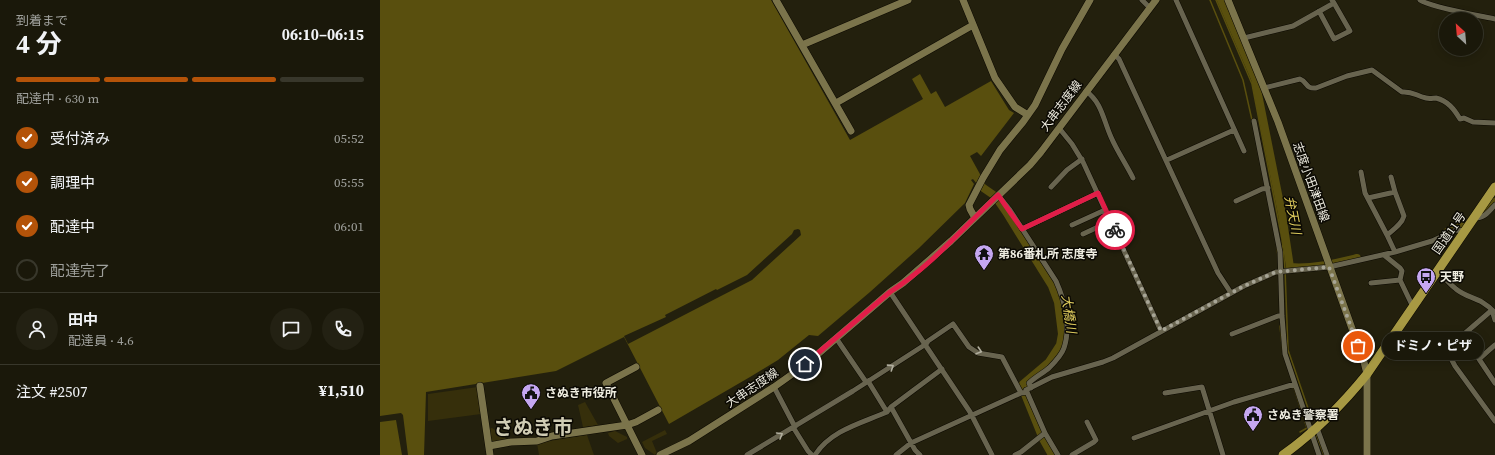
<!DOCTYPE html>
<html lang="ja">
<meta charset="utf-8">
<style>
body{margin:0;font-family:"Source Serif 4","Noto Sans JP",serif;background:#232113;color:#f1f3f6;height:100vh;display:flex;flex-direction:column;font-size:15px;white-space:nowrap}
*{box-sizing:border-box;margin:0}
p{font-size:13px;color:#9fa09c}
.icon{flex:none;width:22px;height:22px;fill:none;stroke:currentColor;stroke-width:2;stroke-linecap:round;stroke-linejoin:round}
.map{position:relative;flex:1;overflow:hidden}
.sheet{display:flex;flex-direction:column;background:#1a180a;width:380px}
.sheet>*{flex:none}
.needle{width:26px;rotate:334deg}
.fabs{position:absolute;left:1059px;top:12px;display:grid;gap:8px}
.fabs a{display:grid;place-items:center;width:44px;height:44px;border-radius:50%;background:#1a180a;box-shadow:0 2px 10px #0003,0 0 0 1px #38372b;font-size:20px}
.pin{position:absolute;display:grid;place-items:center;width:34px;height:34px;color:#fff;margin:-17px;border:2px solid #fff;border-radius:50%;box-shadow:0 1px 4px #0007}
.courier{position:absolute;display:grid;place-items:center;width:40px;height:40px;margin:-20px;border:3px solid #e11d48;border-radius:50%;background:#fff;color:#222;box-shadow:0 1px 5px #0007}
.bubble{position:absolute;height:28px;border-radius:14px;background:#1a180a;box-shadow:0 2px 10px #0003,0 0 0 1px #38372b;font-size:13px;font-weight:700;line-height:28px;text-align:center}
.overview em{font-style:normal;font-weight:700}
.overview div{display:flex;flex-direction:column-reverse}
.overview{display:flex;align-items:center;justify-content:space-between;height:68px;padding:0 16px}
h1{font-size:26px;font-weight:700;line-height:30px}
.bar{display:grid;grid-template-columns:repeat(4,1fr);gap:6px 4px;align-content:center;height:48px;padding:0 16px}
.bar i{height:5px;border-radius:3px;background:#38372b}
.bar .active{background:#b45309}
.bar p{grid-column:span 4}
.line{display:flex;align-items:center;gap:10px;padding:0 16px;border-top:1px solid #38372b}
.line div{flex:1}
.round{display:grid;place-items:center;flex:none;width:42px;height:42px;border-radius:21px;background:#232113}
ol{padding:0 16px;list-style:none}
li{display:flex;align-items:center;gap:12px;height:44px}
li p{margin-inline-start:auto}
li .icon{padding:4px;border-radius:50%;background:#b45309;color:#fff;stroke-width:4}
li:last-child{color:#9fa09c}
li i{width:22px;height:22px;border:2px solid #38372b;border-radius:50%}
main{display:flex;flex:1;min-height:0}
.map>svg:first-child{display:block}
</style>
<main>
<section class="sheet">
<div class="overview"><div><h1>4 分</h1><p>到着まで</p></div><em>06:10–06:15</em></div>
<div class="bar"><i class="active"></i><i class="active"></i><i class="active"></i><i></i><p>配達中 · 630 m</p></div>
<ol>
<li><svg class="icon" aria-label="check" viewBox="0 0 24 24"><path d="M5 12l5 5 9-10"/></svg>受付済み<p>05:52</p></li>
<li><svg class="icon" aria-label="check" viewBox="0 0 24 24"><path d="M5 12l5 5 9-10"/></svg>調理中<p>05:55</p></li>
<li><svg class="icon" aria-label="check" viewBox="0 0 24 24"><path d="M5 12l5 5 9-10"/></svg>配達中<p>06:01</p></li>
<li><i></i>配達完了</li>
</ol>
<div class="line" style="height:72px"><a class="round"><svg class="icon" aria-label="person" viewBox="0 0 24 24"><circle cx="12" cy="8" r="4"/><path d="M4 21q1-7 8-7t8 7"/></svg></a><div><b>田中</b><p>配達員 · 4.6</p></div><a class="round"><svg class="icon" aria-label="chat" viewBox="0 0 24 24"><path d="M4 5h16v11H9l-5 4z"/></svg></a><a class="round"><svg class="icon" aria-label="phone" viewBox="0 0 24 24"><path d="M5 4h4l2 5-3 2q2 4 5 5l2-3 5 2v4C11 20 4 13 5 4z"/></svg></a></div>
<div class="line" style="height:52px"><div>注文 #2507</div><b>¥1,510</b></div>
</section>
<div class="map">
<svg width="1115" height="455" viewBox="0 0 1115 455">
<rect width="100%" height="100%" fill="#23200d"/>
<path fill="#362f0b" d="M98,387L101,414L48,421V394Z
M205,402L218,425L203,427L198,405Z
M112,428L125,436L126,440L115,442L111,440L108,429Z
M285,430L287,434L272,441L277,453L275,455L265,448L262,442Z
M235,431L247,437V439L238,443L229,436L228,433Z
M207,435L214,455H159L157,443Z"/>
<path fill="#594f0e" d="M0,0H391L470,140L543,99L532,79L540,74L551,94L556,91L565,107L611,81L629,110L634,113L601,156L597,152L590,156L601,176L597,184L593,179L591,180L594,184L585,203L539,248L490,292L438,336L429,335L398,360L370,377L289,424L244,337L176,371L46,392L44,455H0Z"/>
<path fill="#23200d" d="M418,229L420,230L421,235L372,280L248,344L244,336L286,317L285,315L336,289L337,290L367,275L412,234L414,230Z
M21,413L23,415L28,455H22L16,420L0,422V416Z"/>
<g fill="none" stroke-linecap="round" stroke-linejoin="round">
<path stroke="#594f0e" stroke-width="1.5" d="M830,0L863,80L872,120
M836,0L872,84L902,239L905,269L908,350L931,417
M897,248L898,256
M900,326L903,354
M914,388L927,428L920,432
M936,434L944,455"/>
<path stroke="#594f0e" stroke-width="8" d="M841,0L875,79L902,214L910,267C932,269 956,263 977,258
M599,179L602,187L615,196L626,212L672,286L678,302L682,334L680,345L669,362L643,384L642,387L663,439L672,455
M1102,214L1115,202
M1067,232L1081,226"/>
<defs>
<path id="street" d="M762,0L770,8
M796,0L864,151
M1040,0C1049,7 1101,16 1115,19
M939,11L954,39L970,31L954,3
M864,38L913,26L954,3L952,0
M734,54L739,59L838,273L851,293
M884,88L920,79C928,82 925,89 936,88L967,76L992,70L1022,92C1033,91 1036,96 1046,98C1050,99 1053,98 1056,98C1068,101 1074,109 1080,119L1084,118L1093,122L1115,123
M706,91C722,103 723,119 731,137C737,151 746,164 753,178
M874,121L900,252L902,316L905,354L939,455
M679,128L692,144L703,162L781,331
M787,160L854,130
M981,172L985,193L1007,235
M671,187L687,170L702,159
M618,195L630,210L676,281C685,301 691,327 684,348C682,354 674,363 669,368C663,373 655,377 649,383L651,388
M988,198L1015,192L1011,177
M856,201L882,189L888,188
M1095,218C1105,218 1108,212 1115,205
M692,225L725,210
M642,229L718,193
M703,234L731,221
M1015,252L1007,235C1013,230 1022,224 1024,216L1015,192
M1004,255L1020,268L1022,271L1020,280
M1057,272C1065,277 1069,284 1076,289C1088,299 1101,297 1114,312
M991,283L1020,280L1033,307
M510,292L590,412L612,455
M1115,320L1112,310L1083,335L1067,346L1066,349L1075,366L1115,421
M852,334L898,316H902
M1083,335L1115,383
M456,338L486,382
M1099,359L1115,345
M488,381L507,412
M394,387L415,427
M647,392L665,433L678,455
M785,393L822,387L843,455
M511,407L562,369
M413,427L428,451L432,455
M937,428L947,455
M754,438L854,402L915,384
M367,455L473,391L546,344L548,341L573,324L589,347L598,353L622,357L641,393
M435,455C451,430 482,423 507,412L511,407L535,450L540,455
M516,455L531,443L641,393L647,392L646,390L672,377L723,362L733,358L864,286L896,272L949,267L1015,252L1052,241L1076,230L1086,231
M635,455L641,452L665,433
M692,455L714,442L716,440L707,422"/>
<path id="secondary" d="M396,0L471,131
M583,0L615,78L635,107L648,115
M848,0L898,122L984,362L987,374V455
M422,45L528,0
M456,103L593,25
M595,218L590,209L589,205L603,178L620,150L643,122L655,105L682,49L710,0
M256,367L226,383L262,455
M100,386L110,455
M109,446L131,442L157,441L172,436L247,425L256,422L278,410
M280,455L309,441L394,387L425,365L510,292L523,283L571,241L650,165L661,152L776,0"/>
<path id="highway" d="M903,455C935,432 962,405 987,374L1115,187"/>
</defs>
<use href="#street" stroke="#0c0900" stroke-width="6"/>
<use href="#secondary" stroke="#0c0900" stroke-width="8"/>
<use href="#highway" stroke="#0c0900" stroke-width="10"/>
<use href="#street" stroke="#68644f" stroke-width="5"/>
<use href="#secondary" stroke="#7b744b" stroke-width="7"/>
<use href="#highway" stroke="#a79943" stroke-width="9"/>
</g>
<defs><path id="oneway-chevron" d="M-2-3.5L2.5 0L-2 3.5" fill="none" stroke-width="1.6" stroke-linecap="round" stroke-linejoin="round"/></defs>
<g stroke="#b2af9f">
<use href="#oneway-chevron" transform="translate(599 351) rotate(18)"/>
<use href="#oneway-chevron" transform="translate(511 367) rotate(-33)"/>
<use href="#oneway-chevron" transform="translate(400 435) rotate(-30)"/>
</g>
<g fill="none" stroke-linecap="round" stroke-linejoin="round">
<path stroke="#a7a596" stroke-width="4" stroke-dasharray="0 7.2" d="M735,230L781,331L864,286L896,272L949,267L978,346"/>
<path stroke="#e11d48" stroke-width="5" d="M425,364L510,292C551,266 583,228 618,195L642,229L718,193L735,230"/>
</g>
<defs>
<symbol id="temple-pin" viewBox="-11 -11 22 30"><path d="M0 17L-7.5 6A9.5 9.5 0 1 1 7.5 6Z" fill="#c5a7f1" stroke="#0b0903"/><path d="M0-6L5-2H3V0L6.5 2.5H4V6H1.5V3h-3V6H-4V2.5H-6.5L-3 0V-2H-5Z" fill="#111"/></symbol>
<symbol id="bus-pin" viewBox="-11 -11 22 30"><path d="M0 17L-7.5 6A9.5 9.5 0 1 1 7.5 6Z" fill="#c5a7f1" stroke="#0b0903"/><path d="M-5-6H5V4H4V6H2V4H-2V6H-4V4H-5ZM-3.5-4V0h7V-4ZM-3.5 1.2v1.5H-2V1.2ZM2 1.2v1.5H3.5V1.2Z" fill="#111"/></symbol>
<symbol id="civic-pin" viewBox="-11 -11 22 30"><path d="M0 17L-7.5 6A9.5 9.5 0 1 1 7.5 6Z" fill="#c5a7f1" stroke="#0b0903"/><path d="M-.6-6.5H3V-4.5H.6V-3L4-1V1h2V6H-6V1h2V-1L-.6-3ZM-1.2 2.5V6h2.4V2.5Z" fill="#111"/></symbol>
</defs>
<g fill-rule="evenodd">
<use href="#temple-pin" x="593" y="243" width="22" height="30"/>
<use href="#bus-pin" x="1035" y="266" width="22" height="30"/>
<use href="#civic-pin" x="140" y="382" width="22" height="30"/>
<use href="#civic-pin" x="862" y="404" width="22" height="30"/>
</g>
<g text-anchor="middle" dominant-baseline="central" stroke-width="3" stroke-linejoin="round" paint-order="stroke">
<g font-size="12" fill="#eeece0" stroke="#0b0903">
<text transform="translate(681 106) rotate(-53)">大串志度線</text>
<text transform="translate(931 182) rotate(70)">志度小田津田線</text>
<text transform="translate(1069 233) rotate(-55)">国道11号</text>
<text transform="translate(372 388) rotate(-34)">大串志度線</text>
</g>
<g font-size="12" font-weight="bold" fill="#eeece0" stroke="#0b0903" text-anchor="start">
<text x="618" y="254">第86番札所 志度寺</text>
<text x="1060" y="277">天野</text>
<text x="165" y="393">さぬき市役所</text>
<text x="887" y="415">さぬき警察署</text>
</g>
<g font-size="13" font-style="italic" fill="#decb5d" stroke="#0b0903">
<text transform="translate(913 215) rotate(79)">弁天川</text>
<text transform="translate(689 314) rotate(82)">大橋川</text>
</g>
<g font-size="20" font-weight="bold" fill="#d0ccb4" stroke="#0b0903">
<text x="153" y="427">さぬき市</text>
</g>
</g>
</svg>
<div class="fabs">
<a><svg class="needle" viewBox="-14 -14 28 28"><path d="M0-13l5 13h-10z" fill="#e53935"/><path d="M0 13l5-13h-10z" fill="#9fa09c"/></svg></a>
</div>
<div class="pin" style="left:978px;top:346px;background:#ea580c"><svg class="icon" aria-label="bag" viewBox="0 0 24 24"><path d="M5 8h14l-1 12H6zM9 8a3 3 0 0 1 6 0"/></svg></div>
<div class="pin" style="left:425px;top:364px;background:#1f2937"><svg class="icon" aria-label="home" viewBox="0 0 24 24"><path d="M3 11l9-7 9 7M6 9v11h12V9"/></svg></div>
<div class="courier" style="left:735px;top:230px"><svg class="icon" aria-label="bike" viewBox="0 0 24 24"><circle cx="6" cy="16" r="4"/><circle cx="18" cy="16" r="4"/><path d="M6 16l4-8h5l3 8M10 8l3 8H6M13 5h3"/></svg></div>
<div class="bubble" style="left:1002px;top:332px;width:102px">ドミノ・ピザ</div>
</div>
</main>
